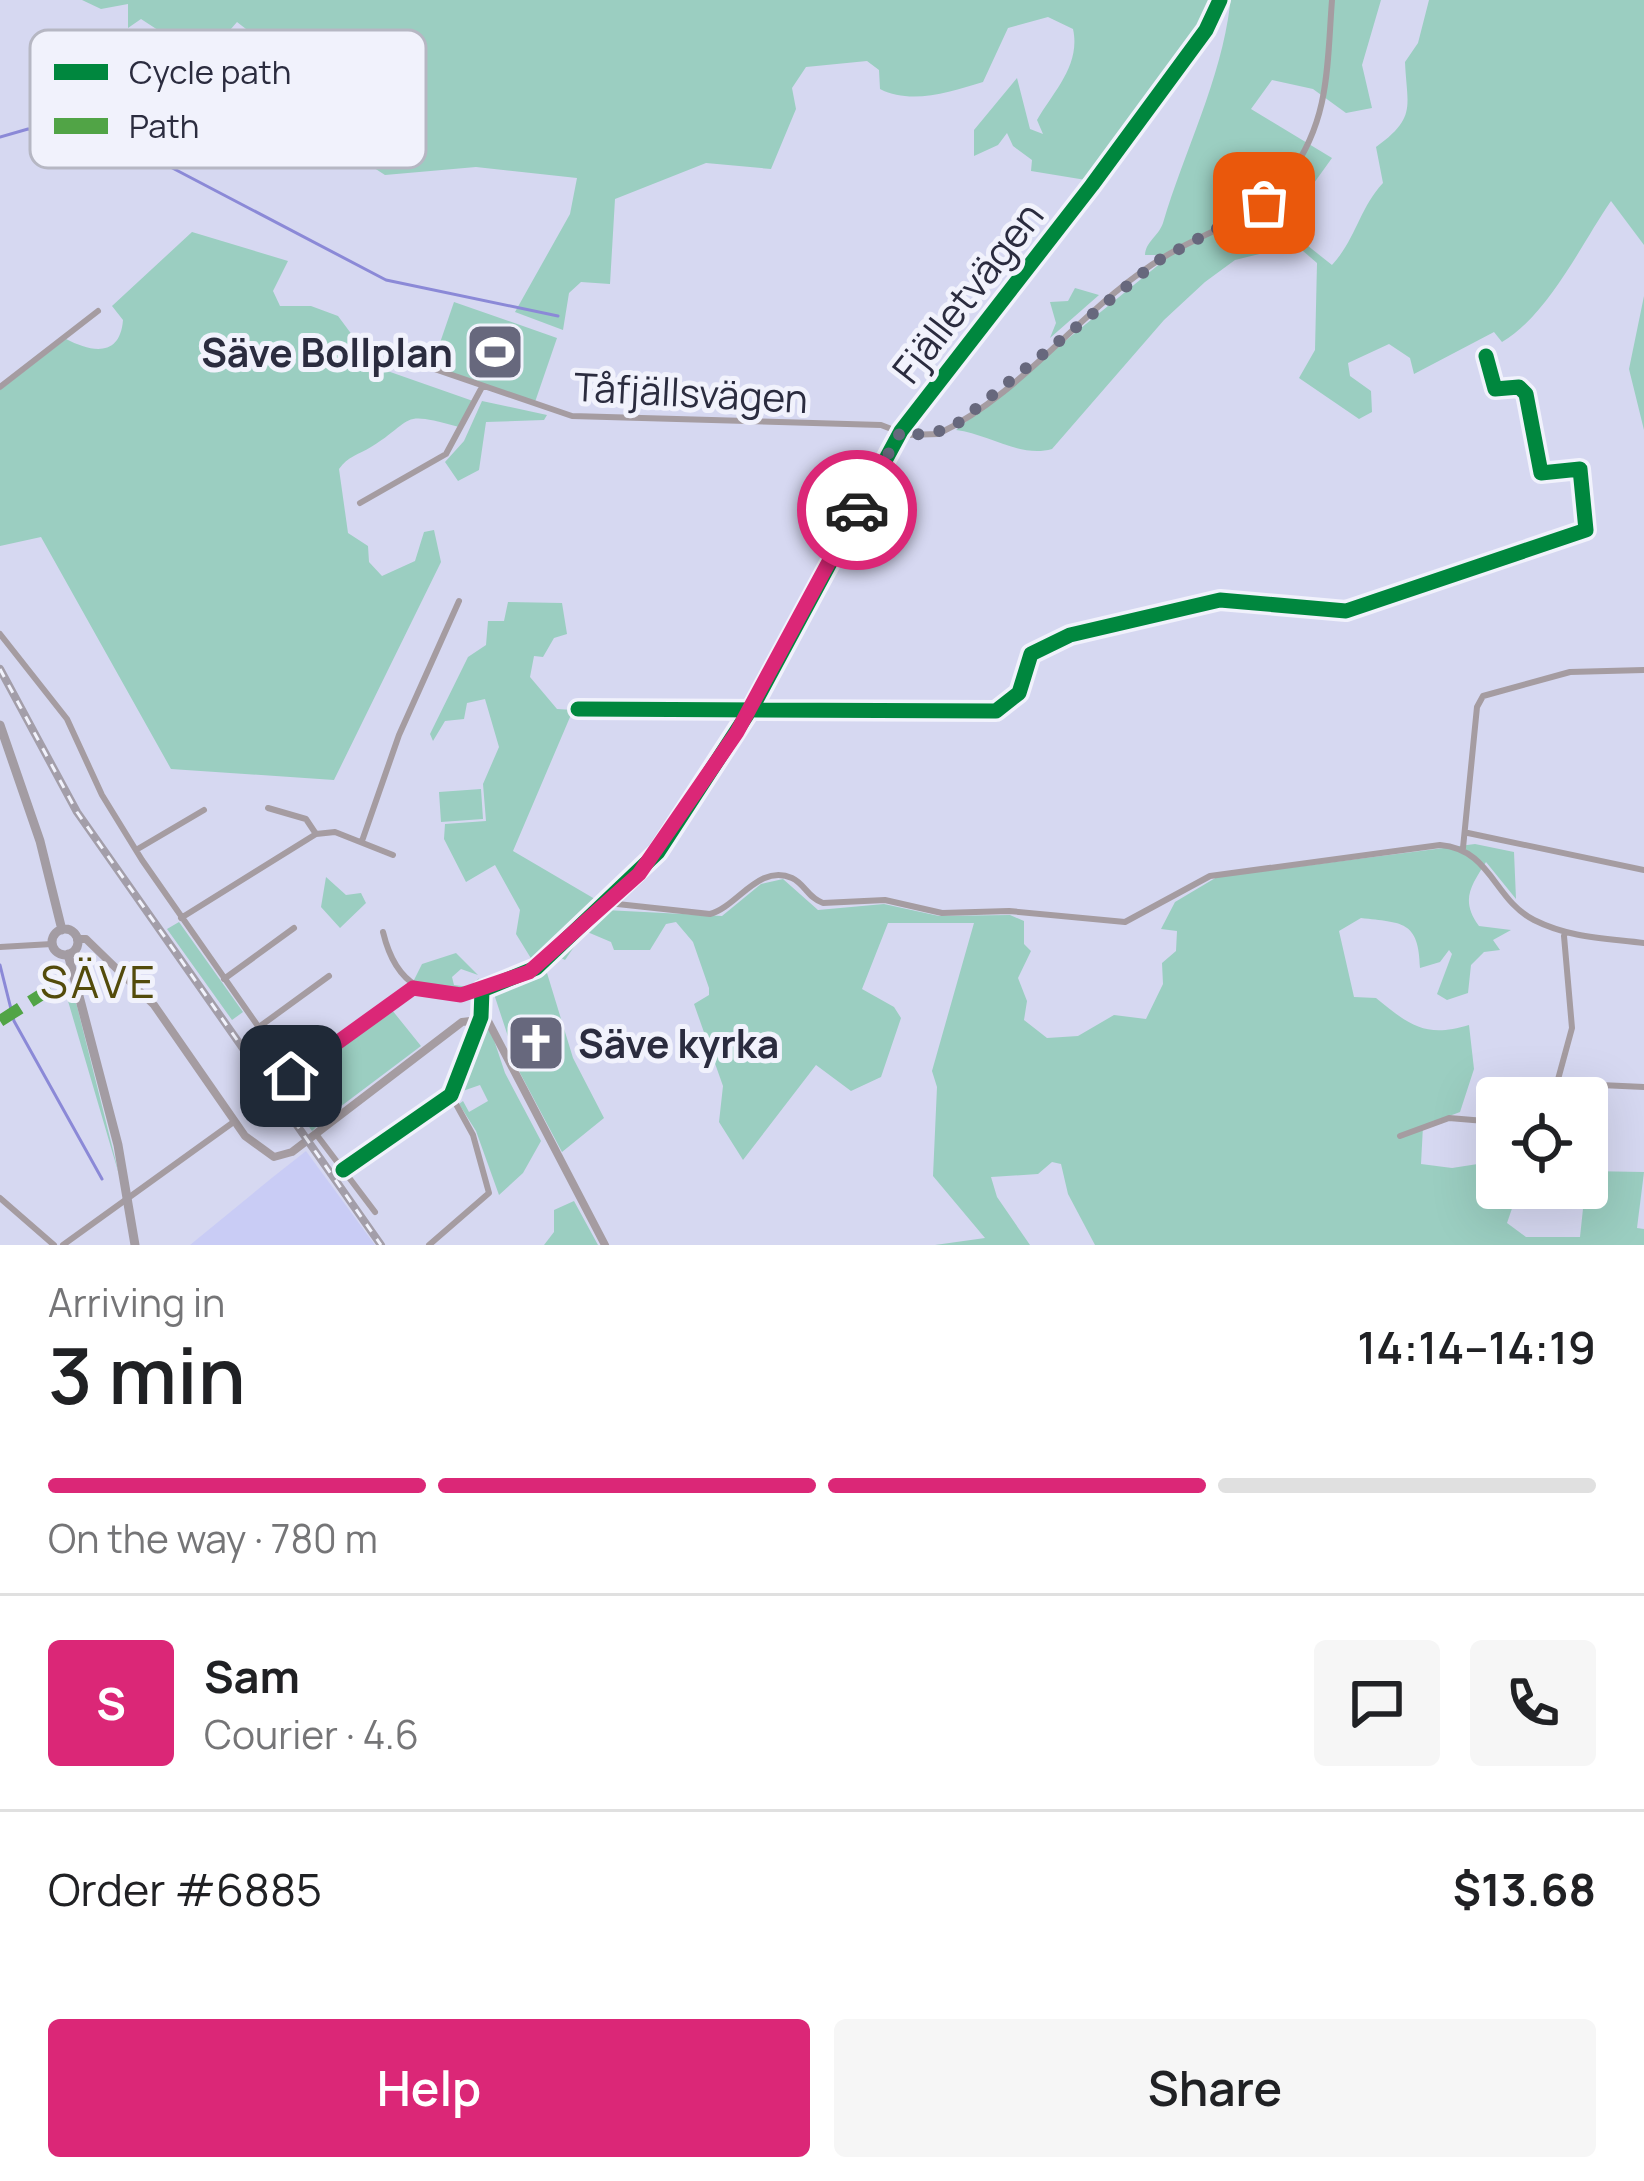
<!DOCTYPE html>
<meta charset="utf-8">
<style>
body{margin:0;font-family:Manrope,sans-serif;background:#f6f6f6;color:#202124;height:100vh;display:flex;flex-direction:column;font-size:45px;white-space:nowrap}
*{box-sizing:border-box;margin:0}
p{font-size:39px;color:#757577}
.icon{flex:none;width:66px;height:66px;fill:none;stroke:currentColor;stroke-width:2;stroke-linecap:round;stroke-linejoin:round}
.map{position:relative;height:1245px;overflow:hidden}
.side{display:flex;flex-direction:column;background:#fff;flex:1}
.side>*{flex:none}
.buttons{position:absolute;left:1476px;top:1077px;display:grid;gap:24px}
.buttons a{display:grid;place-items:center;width:132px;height:132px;border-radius:12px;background:#fff;box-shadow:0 12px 48px #0002;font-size:60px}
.pin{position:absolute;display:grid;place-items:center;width:102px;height:102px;color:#fff;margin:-51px;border-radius:24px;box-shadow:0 6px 18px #0006}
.courier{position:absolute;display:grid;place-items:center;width:120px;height:120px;margin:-60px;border:9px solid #db2777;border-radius:50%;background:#fff;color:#222;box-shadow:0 3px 15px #0007}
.summary em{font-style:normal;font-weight:600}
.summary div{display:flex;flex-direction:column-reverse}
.summary{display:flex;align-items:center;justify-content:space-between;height:204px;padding:0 48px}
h1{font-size:78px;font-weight:600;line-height:90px}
.bar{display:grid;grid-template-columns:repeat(4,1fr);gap:18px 12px;align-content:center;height:144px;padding:0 48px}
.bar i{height:15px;border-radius:9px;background:#e0e0e0}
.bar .active{background:#db2777}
.bar p{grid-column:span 4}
.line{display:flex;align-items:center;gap:30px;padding:0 48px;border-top:3px solid #e0e0e0}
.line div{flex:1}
.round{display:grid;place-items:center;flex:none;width:126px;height:126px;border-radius:12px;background:#f6f6f6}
.action{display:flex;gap:24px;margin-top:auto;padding:24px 48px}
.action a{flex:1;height:138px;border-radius:12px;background:#db2777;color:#fff;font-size:48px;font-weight:600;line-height:138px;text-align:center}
.action a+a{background:#f6f6f6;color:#202124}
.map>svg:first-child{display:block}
</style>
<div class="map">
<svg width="1644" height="1245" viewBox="0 0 1644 1245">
<rect width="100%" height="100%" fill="#d6d8f1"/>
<path fill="#c9ccf5" d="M306,1151L375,1245H190L273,1177Z"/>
<path fill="#9bcec1" d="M82,0H1381L1362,65L1372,108L1346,113L1313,89L1272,80L1251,109L1332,158L1283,226L1332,265C1356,239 1359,209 1383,183L1376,147C1417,117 1407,107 1405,62L1418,43L1429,0H1644V245L1611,201C1580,246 1549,314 1502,342L1494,332L1414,374L1410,358L1389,344L1348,363L1350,376L1371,391L1372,412L1359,419L1299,378L1315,350L1317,263L1296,245L1235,260L1205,282L1164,320L1052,449C1020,458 989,434 956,430L1162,262L1156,255H1145C1146,241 1158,237 1163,223C1184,152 1221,80 1230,5L1211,14L1092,181L1031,171L1032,160L1013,146L1007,133L998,145L974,156V130L1017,78L1030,129L1043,134L1037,120C1053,92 1081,65 1073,29L1048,17L1008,28L983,82C950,92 911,105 880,89L879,70L867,61L806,67L792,88L796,109L771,169L706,163L615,199L610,284L581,282L569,293L563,330L515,312L570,214L577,178L476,167L385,175L292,115L305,75L237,22L204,60L141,19L128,28V4L101,9Z
M192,232L288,261L273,291L280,306H311L338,316L376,367L473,401L459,427C398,410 416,419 371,447C358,455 348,456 339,469L348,533L368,546L369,562L382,576L415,561L424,532L434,530L441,562L334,780L171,769L41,537L0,546V390L66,339C91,352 120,358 123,320L112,306Z
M1075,288L1099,295L1050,338L1056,323L1050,302L1068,301Z
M1644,296V430L1629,369Z
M454,302L557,338L535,402L432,366Z
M482,401L547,415L544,420L486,422L479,470L458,481L445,462L464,441Z
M508,602L562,603L567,634L554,638L543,657L534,656L530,677L557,709L573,710L513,851L600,902L532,960L516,934L520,910L495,865L466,882L444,839L445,824L486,821L483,784L499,747L485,699L467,703L464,719L445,721L433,741L430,734L468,657L486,645L488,621H504Z
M481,789L483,819L441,822L439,792Z
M1475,844L1514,852L1516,899L1486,862C1471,886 1460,900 1479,926L1511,930L1493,940L1500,950L1484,952L1471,965L1468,993L1447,1000L1437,994L1452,954L1449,950L1440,962L1420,968C1419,920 1402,923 1361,918L1339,931L1354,997L1376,998C1410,1026 1426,1038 1469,1025L1474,1069L1460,1112L1423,1126L1421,1164L1452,1168L1497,1161V1188H1519L1507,1223L1526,1237H1580L1587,1171L1644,1172L1637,1228L1644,1229V1245H1095L1068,1194L1061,1164L1052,1162L1038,1174L991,1177L997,1197L1030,1245H935L985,1238L933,1176L937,1087L932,1071L974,923H888L862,989L894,1007L901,1018L881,1077L851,1091L816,1065L743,1160L719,1122L723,1086L694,1004L709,995V988L693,942L676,922L666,924L650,950H614L611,942L585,931L565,960L555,955L605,910L722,916L761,884L783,879L818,910L884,904L939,916L1010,915L1024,921V944L1031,951L1018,978L1027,1001L1024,1020L1047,1038L1078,1036L1114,1015L1146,1019L1163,984L1162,963L1176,951L1177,931L1161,929L1175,902L1217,877Z
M326,877L346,895L361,893L366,903L340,928L321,907Z
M179,922L243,1012L232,1020L167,929Z
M456,953L478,975L461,969L452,977L454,985L470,987L479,978L475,989L455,994L412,984L422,964Z
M547,973L573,1058L604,1118L562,1152L520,1073L494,994L495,987Z
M67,983L77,1006L120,1178L63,984Z
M392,1010L421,1046L328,1116L300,1076Z
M481,1025L491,1031L505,1073L541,1141L523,1173L499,1195L476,1131L459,1104L463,1101L469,1112L488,1101L480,1085L454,1094Z
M261,1039L313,1112L317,1126L312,1131L251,1046Z
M574,1201L598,1245H544L554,1232V1210Z"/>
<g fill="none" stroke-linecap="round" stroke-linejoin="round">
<path stroke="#8b89d7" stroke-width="3" d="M0,137L28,129L67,131L77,118L386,280L558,316
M0,965L14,1021L102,1179"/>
<path stroke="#a59ca1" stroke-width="6" d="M414,362L572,416L881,425L907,435L938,434C1026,392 1086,302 1169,254C1213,228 1258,218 1290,174C1330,119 1327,65 1332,0
M0,387L98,311
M360,503L446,454L482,387
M0,634L67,719L102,795L142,860L327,1125
M578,709L996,711L1019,693L1031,654L1070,635L1220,600L1346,611L1586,530L1580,469L1541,473L1526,394L1519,387L1495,389L1486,356
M268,808L306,819L316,834
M1468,833L1644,870
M362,841L399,735L459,601
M1463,848L1477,707L1483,696L1570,672L1644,670
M136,850L204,810
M608,903L710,914C737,907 759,863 792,878C805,884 808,898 823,903L885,900L942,913L1009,911L1125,922L1210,876L1440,845C1491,849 1494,900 1534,920C1570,938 1603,938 1644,943
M181,918L316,834L335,832L393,855
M383,932C396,986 427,1002 481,990
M0,947L52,944
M224,979L294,928
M259,1027L329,976
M291,1076L413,988
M1557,1083L1644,1087
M1506,1098L1515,1082L1557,1083L1572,1028L1564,936
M316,1134L375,1212
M1400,1136L1449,1118L1497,1122
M343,1170L451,1095L481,1017L482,990L536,968L658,852L754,704L901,431L1092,185L1206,30L1220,0
M0,1198L54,1245
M63,1245L235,1121
M429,1245L489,1193L473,1135L451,1095"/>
<path stroke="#a59ca1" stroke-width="8" d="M77,939H86L154,1005L245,1136L274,1157L292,1152L462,1022L487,1019L605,1245"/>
<path stroke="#a39ca3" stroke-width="9" d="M0,725L40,841L62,930
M52 942a13 13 0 1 1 26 0a13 13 0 1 1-26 0Z
M68,954L118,1145L135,1245"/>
<defs>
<path id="rail" d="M0,669L77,812L381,1245"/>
</defs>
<use href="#rail" stroke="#a39ea9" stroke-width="8"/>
<use href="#rail" stroke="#f1f2fc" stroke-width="3" stroke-dasharray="9" stroke-linecap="butt"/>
<path stroke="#51a446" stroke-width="12" stroke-dasharray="24 12" stroke-linecap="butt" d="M0,1021L61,982"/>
<defs>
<path id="cycleway" d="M578,709L996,711L1019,693L1031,654L1070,635L1220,600L1346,611L1586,530L1580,469L1541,473L1526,394L1519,387L1495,389L1486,356
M343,1170L451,1095L481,1017L482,990L536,968L658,852L754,704L901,431L1092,185L1206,30L1220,0"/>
</defs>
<use href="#cycleway" stroke="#f1f2fc" stroke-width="22"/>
<use href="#cycleway" stroke="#00873e" stroke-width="15"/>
</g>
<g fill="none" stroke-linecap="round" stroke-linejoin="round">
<path stroke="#67687d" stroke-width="12" stroke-dasharray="0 21.6" d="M857,510L901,431L923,435L952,428L1159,260L1264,203"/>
<path stroke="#db2777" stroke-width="15" d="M291,1076L413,988L461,995L529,972L639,874L737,732L857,510"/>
</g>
<defs>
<symbol id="stadium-square" viewBox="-11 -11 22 22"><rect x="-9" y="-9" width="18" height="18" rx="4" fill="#67687d" stroke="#f1f2fc"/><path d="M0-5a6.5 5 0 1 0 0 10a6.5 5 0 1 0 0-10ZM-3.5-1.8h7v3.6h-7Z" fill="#fff"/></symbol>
<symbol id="church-square" viewBox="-11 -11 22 22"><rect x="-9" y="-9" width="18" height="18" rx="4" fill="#67687d" stroke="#f1f2fc"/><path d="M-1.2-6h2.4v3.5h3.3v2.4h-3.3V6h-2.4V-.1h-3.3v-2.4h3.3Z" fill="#fff"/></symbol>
</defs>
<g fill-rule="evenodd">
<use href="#stadium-square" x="462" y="319" width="66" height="66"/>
<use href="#church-square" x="503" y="1010" width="66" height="66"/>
</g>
<g text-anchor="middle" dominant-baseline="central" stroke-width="10" stroke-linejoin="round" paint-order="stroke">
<g font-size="39" fill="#2b2c3f" stroke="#f1f2fc">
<text transform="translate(967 292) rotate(-52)">Fjälletvägen</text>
<text transform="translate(691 392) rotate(3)">Tåfjällsvägen</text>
</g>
<g font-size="39" font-weight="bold" fill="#2b2c3f" stroke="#f1f2fc" text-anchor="end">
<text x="453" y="352">Säve Bollplan</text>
<text x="578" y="1043" text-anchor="start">Säve kyrka</text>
</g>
<g font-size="45" letter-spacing="3" fill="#534b0b" stroke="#f1f2fc">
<text x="99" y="981">SÄVE</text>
</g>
</g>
<rect x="30" y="30" width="396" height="138" rx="18" fill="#f1f2fc" stroke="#b6b7c3" stroke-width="3"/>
<rect x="54" y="64" width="54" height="16" fill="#00873e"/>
<rect x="54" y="118" width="54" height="16" fill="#51a446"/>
<g font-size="33" fill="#2b2c3f">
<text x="129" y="84">Cycle path</text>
<text x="129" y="138">Path</text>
</g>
</svg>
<div class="buttons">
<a><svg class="icon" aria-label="locate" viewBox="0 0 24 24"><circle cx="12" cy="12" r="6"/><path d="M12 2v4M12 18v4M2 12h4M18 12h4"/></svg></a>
</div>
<div class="pin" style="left:1264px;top:203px;background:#ea580c"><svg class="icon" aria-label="bag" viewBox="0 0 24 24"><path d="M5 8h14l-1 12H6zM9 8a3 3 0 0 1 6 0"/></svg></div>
<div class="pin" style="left:291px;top:1076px;background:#1f2937"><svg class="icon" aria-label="home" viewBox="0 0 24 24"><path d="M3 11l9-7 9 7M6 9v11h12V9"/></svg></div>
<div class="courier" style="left:857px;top:510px"><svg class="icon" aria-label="car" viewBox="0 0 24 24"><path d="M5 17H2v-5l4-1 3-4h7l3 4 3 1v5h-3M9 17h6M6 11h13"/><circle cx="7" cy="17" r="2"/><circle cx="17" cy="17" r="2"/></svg></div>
</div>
<section class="side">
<div class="summary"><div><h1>3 min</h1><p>Arriving in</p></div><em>14:14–14:19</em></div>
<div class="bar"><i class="active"></i><i class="active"></i><i class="active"></i><i></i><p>On the way · 780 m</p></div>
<div class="line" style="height:216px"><b class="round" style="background:#db2777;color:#fff">S</b><div><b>Sam</b><p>Courier · 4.6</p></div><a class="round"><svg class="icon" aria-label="chat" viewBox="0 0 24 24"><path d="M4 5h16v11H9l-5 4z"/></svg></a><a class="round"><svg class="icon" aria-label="phone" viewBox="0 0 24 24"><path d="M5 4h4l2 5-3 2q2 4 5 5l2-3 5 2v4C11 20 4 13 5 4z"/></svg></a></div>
<div class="line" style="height:156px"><div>Order #6885</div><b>$13.68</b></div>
<div class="action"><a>Help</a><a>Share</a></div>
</section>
